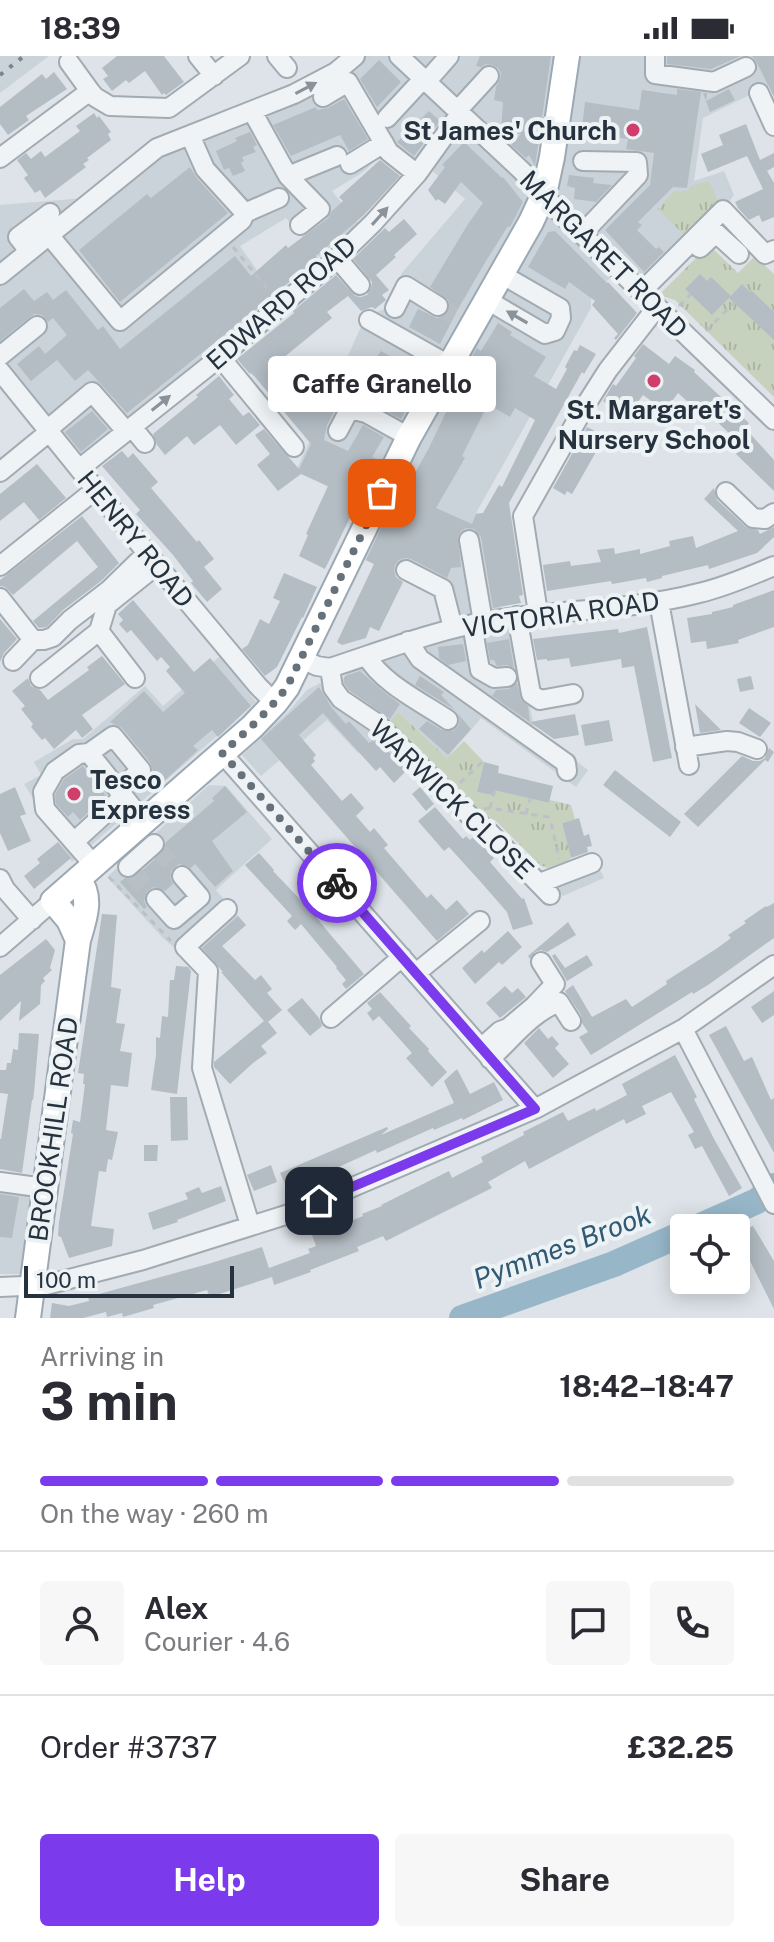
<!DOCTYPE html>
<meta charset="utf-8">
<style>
body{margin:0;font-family:"Public Sans",sans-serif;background:#f7f7f7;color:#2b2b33;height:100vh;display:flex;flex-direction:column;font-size:30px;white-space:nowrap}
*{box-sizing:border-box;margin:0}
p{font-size:26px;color:#7c7c81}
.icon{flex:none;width:44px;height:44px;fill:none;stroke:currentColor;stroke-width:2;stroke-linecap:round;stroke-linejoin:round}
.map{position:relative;height:1262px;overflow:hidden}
.panel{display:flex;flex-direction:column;background:#fff;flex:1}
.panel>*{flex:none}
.tools{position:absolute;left:670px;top:1158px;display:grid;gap:16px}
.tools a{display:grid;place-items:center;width:80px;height:80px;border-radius:8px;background:#fff;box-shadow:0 4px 20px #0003;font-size:40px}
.scale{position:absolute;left:24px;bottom:20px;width:210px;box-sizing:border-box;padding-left:8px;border:4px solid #26333f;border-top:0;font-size:22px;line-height:28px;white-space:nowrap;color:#26333f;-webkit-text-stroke:6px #edf2f5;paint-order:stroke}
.pin{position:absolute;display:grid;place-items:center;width:68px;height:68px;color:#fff;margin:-34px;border-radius:16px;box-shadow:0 4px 12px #0006}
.courier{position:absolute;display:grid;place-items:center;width:80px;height:80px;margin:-40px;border:6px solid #7c3aed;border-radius:50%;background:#fff;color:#222;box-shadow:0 2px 10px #0007}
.bubble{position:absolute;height:56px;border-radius:8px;background:#fff;box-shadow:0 4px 20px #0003;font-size:26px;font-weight:700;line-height:56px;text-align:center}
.summary em{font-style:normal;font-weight:700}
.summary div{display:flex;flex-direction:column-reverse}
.summary{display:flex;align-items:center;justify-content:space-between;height:136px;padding:0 40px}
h1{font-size:52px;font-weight:700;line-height:60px}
.bar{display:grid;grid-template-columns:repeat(4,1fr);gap:12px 8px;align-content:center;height:96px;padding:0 40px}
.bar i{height:10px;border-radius:6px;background:#e1e1e2}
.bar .on{background:#7c3aed}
.bar p{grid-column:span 4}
.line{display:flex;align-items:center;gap:20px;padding:0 40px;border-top:2px solid #e1e1e2}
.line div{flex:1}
.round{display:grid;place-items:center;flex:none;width:84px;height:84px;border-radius:8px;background:#f7f7f7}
.primary-button{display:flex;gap:16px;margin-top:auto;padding:16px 40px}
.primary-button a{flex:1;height:92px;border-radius:8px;background:#7c3aed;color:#fff;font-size:32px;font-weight:700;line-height:92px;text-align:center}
.primary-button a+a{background:#f7f7f7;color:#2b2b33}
.status{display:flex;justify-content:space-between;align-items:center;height:56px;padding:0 40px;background:#fff;direction:ltr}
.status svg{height:22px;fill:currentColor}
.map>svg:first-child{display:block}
</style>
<div class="status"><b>18:39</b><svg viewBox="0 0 49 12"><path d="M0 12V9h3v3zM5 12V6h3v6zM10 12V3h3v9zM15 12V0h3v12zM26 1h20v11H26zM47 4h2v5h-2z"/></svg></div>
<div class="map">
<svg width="774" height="1262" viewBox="0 0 774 1262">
<defs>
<pattern id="grass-tufts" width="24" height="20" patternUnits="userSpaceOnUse" patternTransform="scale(2)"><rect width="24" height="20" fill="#c6d2be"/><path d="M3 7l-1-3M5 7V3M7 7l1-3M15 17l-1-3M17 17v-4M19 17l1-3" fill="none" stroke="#aab5a4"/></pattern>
</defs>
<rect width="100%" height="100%" fill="#dde3e8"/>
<path fill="#cbd3da" d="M0,0H49L0,37Z
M355,0H774V27L703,62L694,125L724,115L734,139L723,154L640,236L618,213L591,243V252L476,457H484L501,552L444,564L438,538L365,504L385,459L296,415L365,262L384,253L402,217L465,143L423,107L412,119L384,96L362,117L332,135L358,167L319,201L286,162L240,190L275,240L220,300L80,413L0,314V149L96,141L158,91Z
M515,569L534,672L588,714L576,731L481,662L447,702L398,656L388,668L347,640L342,630L343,622L349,616L440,585Z
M220,600L256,646L72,806L24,728L41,719L34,706L73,683H83L145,630L163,650Z
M320,627L339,649L379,678L358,697L327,664L261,720L242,699L288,656L307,634Z
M209,729L226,730L272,783L216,834L246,869L197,912L162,881L107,821Z
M593,800L604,822L563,840L542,818Z
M0,1133L31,1137L21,1218H0Z"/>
<path fill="url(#grass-tufts)" d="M709,125L718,145L683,178L658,153L674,135H687L691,130Z
M709,189L738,217L755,200L774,218V341L675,244L659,239Z
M398,656L447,702L464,685L484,706L477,736L492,739L494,732L548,747L550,744L571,749L575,763L562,767L571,802L568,805L547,812L540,809L495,764L482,760L388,668Z"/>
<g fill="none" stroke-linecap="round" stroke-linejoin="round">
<path stroke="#97b7c9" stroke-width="26" d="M696,1172L757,1145L774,1130
M462,1262L614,1208L684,1177"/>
</g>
<path fill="#b4bdc4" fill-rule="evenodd" d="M117,0H164L184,26L166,39L164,37L162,39L145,15L129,27L126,24L112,35L103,23L108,20L102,12Z
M480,0H551L535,110L529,99L526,102L511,89L521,78L501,76L503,46L494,44L496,31L500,23L501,17L498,12L492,9L486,8L481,11L476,10Z
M667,0H741L711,13L667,8Z
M752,0H774V41L756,5Z
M379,4L401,26L377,51L360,23Z
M54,16L67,33L26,60L29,64L8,79L0,68V51L42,18L46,23Z
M677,33L701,36L687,132L673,131L638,166L642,169L637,174L656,193L659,191L664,196L644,216L605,174L650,129L654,97L626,93L628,83L606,80V84L581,80L585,46L639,54L642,34L677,39Z
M729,33L735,44L710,56L703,37H707L706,45Z
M344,43L368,83L349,95L340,79L291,100L273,69L316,51L317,54L328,52Z
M429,55L440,65L414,100L397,86Z
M94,57L97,62L99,60L111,76L108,78L111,84L87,102L89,104L83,108L86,111L45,142L40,134L35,137L24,122L28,119L17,104L26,97L31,103L41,95L45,101L80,75L76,70Z
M746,68L760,104L774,97V111L767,115L774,127V161L762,166L759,159L749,164L738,152L735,146L763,133L747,100L708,116L701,98L723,89L719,79Z
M250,76L257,89L253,91L256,96L242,101L244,105L241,107L245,115L233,120L229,112L224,114L216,95L237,85L235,82Z
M464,86L502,122L503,121L523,146L510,171L508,170L486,205L458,253L440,288L409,271L418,253L437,262L443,261L448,256L450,250L448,244L430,231L468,168L483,147L461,126L445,148L438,143L436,145L428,134L445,111L442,109Z
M380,104L400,120L364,159L316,200L318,202L275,238L127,357L88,314L75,325L57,304L31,325L17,308L39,290L45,298L67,279L53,262L48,266L42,259L34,258L0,285V252L24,233L34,245L47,236L53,244L66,234L98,274L103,270L120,293L235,200L251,220L286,189L288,192L328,162L332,155L343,145L339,141Z
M190,111L196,121L228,157L120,246L79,194L147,138L151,142Z
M569,119L594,122L593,127L612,129L596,146L574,143L575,132L567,130Z
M404,163L417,178L394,199L396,201L376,219L389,234L382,239L386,244L375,253L372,251L361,255L348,240L327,256L332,262L272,311L288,330L297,323L312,341L315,338L326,351L334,336L347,342L336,352L327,369L324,384L348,395L363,369L384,381L372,401L378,404L325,513L299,500L308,479L306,478L328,430L301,418L278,435L257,409L270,398L255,379L264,373L299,413L311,388L255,321L251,317L250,318L237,303L294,257L293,255L336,219L355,240L361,241L367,239L371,232L372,226L353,203L385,172L389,176Z
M555,175L607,227L608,226L637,257L616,284L614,282L618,278L592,249L595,245L569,226L565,233L528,211L548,176Z
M700,218L707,225L711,221L731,240L742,228L750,236L751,234L774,256V284L729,242L712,259L685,233Z
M498,267L512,276L510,279L546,301L534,320L556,333L567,313L565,311L574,294L577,295L580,289L596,298L584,318L582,316L509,447L523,539L519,540L521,547L493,552L481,481L474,473L466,472L461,475L458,481L461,511L451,512L447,522L411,503L405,502L399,504L395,509L394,515L396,521L403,526L379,575L370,571L366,582L342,589L337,586L374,508L366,504L383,468L411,412L416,415L429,392L447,354L466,322L461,320L477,292L481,295ZM488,348L510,361L515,352L535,364L502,431L499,429L483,457L476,458L472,468L436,452L465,402L462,400Z
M643,288L669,308L675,300L695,314L694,316L749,367L745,372L774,404V435L736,398L739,394L733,388L736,384L701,350L697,354L678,337L665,355L643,339L626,362L603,345L613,328L616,330L636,302L634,300Z
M381,295L424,320L401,363L365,344L381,319L369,312Z
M219,320L234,339L229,343L243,360L249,356L260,369L236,389L220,369L194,389L187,380L165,399L157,389L153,378L198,341L196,339Z
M92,355L108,373L81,396L65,376Z
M587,371L599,377L590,393L596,396L572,438L567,435L565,439L553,432Z
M122,395L128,402L133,397L158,426L151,432L197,486L199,484L214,503L204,511L222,533L207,546L191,527L193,525L173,499L136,458L140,454L102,410Z
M37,408L66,442L39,464L24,446L0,465V438Z
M714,432L717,444L746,471L758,474L760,478L774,471V481L757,497L709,513L708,509L662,520V522L647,526L646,522L612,528L611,525L547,535L543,509L570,505L571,510L601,506L597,494L614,492L615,498L640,493V498L670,490L669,485L693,480L696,492L738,475L704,443Z
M82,460L119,507L101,525L63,554L47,571L39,572L33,565L98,511L77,485L13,539L5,531L0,530V524Z
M284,517L317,531L303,562L302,561L277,611L265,620L242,593L248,589L260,563L269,568L280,545L273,542Z
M774,534V571L738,584L739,587L707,593L706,585L691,587L687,562L712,558V556L733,551V549Z
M133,544L194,616L210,602L251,650L218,681L212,674L193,690L198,694L162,727L153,716L150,706L122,672L110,666L144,635L163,656L185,637L166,615L170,611L161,601L157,605L131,574L127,577L119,568L123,564L118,558Z
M0,563L17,583L4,597L0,606Z
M647,571L672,702L653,706L634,610L622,612L621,603L571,611L569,602L547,605V603L537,604L533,583L618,573L619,577Z
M509,583L514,612L507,609L497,610L494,604H490L487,587Z
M463,588L466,605L448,609L439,602L438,591Z
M102,600L125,628L82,659L93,673L82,682L76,674L54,693L45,682L42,684L31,671L33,668L21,653L25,650L12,635L28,622L31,630L40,634L48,644L89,614L87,611Z
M360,615L384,636L400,648L390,663L349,634L344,627V622L345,620Z
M420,620L444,636L441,639L455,654L415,629Z
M751,620L754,633L740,636L737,623Z
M517,627L521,644L528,650L530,666L575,658L579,679L554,683L492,640L496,634L509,633Z
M319,631L332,652L346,668L349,665L369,687L375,682L407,714L394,727L380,711L376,715L323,657L299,679L316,699L313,702L315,705L311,709L342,745L351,737L364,752L356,760L370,776L374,772L388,789L384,792L427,842L431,838L446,854L457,844L469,858L437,885L261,683Z
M695,648L721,674L700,677Z
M749,652L771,667L760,681L739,667Z
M458,658L471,673L448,699L419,673L427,665L442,674L453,675L458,670L460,664Z
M609,664L613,685L585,690L581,669Z
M769,692L774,696L768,706L765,704L698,771L684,758L742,700L753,705H760L765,702Z
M484,706L499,710L498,717L553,730L549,747L494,734L492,739L477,736Z
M83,710L106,740L80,764L73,756L68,761L56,748L55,739L64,723Z
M615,714L681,766L670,781L603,729Z
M225,730L247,756L212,785L233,815L215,831L195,808L191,812L185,809L179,808L171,815L170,821L173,828L165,835L154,831L147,835L144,845L147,851L144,853L120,826L125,822H131L136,820L162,797L165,793L166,786L214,745L212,742Z
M15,731L26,758L20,760L31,785L8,795L0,777V738Z
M420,731L434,748L426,755L412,738Z
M435,751L463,783L466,780L470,784L474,780L494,802L490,806L522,843L524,842L533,868L513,874L507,856L479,824L449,791L444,795L418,765Z
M579,762L584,780L589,778L592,790L587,791L588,796L571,802L562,767Z
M58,786L71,802L34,833L24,820L40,807L37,803Z
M259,797L274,814L273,815L313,857L329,877L364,918L346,933L342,928L346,924L336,912L337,911L301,868L295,874L287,865L292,860L245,809Z
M774,847V882L708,929L693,938L692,936L591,999L579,981L588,976L582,967L581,959L565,935L573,929L592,961L626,943L632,951L667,928L666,925L716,893L731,882L728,879L746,867L744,865L766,850L767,851Z
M102,858L117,859L111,931L121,933L116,967L125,968L120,995L132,997L128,1031L111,1029L106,1074L118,1076L112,1104L108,1103L106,1116L99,1115L91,1170L114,1173L112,1190L69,1202L61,1181L58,1180L59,1166L73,1078L71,1077L73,1064L80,1066L85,1028H83L84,1018L78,1017Z
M238,860L246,869L222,890L255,924L261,919L272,933L267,937L282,954L268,966L277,977L261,990L267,997L253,1007L230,1028L214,1011V1006L264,965L221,916H223L202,892Z
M568,866L576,879L547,896L541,894L535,896L530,903L528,900Z
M508,875L522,891L502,909L499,906L475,928L462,912L482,894L484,897Z
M46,883L55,894L50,912L52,914L43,922L45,925L41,929L40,948L19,965L21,945L0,965V919Z
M555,898L565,912L587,899L593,909L567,925L552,900Z
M176,910L188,911L191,915L177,1038L151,1034L156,999V981L160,982L162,960L168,961L170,924H174Z
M505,930L512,937L518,932L526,941L500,962L486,947Z
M774,935V959L762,967L751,951Z
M380,936L411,970L409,972L429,993L428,995L447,1016L432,1031L406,1002L412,997L379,960L373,965L367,957L372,953L367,947Z
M302,942L319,962L322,970L310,980L287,954Z
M726,970L744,1005L752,1001L771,1044L774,1042V1097L709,979Z
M539,972L548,983L552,980L559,988L555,992L569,1008L553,1022L524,987Z
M19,977L39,978L34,1037L33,1044H32L22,1117L0,1113V1083H1L8,1038L0,1037V1014H6L7,1007H11L13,993L18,994Z
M675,999L697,1041L694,1043L714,1083L742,1132L729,1140L702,1090L695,1093L688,1079L694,1076L671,1036L642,1050L646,1058L626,1068L624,1063L529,1113L525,1105L488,1126L492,1132L386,1185L383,1180L357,1191L359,1195L310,1214L311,1216L274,1229L272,1221L210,1241L207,1234L153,1249L154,1252L123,1261L122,1257L107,1261L106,1256L83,1262H50L52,1247L69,1250L89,1245L88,1241L208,1208L262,1191L269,1212L310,1197L308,1193L316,1190L312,1179L323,1175L324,1176L363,1160L362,1158L382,1150L381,1149L449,1115L452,1122L483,1106L481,1101L524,1079L523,1076L563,1056L568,1065L595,1052L596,1055L627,1039L622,1028Z
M457,1013L470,1038L494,1026L503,1044L463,1064L462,1062L434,1074L433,1072L377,1097L376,1094L288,1134L280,1117L387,1071L388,1073L381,1079L454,1047L444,1025Z
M170,1041H187L188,1084L171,1085Z
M144,1089H158L157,1105H144Z
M271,1109L277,1126L254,1135L247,1119Z
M221,1130L226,1145L177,1164L178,1166L153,1174L148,1157L188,1143L185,1137L199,1131L202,1137Z
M0,1138L19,1141L12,1182L0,1181Z
M745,1166L748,1172L753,1170L774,1205V1253L741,1187L740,1188L736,1181V1171Z"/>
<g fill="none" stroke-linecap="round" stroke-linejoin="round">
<path stroke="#b8c0c6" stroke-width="18" stroke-dasharray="18 9" stroke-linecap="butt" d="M438,250L455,260
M158,793L182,820
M132,816L156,843"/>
<defs>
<path id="minor" d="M198,0L214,20
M277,0L287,12
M399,0L522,115L561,158L774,364
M655,0V18L714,26L746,11
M69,6L90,35
M427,25L449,0
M759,37L774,70
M323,41L348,26L389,96L417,118
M252,55L288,120L320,153L300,169
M457,55L489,20
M387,62L424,22
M0,102L90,35L95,41L110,50L169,52L240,0
M350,108L384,87
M288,120L337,100
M245,157L279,142
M582,178L638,119L637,106L583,105
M49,179L120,265L242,164L245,157L205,113L190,79
M700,192L716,177L739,198
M29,195L18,181L50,157
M337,202L360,229
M0,219L157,92L294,38L336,16L355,0
M641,236L723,154L765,198L774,194
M487,244L545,278L555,275L561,262L560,252L501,218
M395,252L406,230L438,250
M369,264L449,309
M0,300L37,270
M220,301L294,391
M0,315L147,497L258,630L275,647
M132,371L145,387
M47,374L92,336L126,375
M338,375L347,358L354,354L366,357L409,381
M79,413L220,301L337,202L373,167L417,118L460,58
M0,416L49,376
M726,436L753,462L765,463L774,457
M469,484L483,566
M0,510L95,434
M406,514L443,533L453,572
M0,542L33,584H44L53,581L70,564L109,534L147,497
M659,546L689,709
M538,557L523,460L585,350L608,314L657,251
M517,560L531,638L540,644L573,638
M472,568L480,614L494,622L507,621
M99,575L135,622
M408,585L420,603L566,707L567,715
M367,600C380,626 423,647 448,664
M302,603L317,610L330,612C382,595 433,575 488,565C558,553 630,555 699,537C725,531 750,520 774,510
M13,605L33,584
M330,612L333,632L341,643L378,668L471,761L489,776L550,839
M40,622L99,575L107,549L157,509
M685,691L727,685L738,686L757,693
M89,697L113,680L141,714L118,734
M222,697L535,1053
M75,785L123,741
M94,809L45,753L43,736L55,715L79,698L89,697L144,766
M128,811L154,788
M0,823L5,833L32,864
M540,827L592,807
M156,843L174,863L200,841L182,820
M227,853L185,891L208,915L202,1012L250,1169
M0,891L53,845
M416,917L480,865
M331,962L402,901
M683,973L774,1148
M481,992L500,975L508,972L534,950L555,928L541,906
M490,1003C512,983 531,957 559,946L571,965
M0,1126L45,1132
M0,1231L46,1229L143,1204L292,1157L535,1053L683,973L774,909"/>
<path id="major" d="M78,884L69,864L53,845L252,671L275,647L287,631L409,381L531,166L544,138L552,101L567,0
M28,1262L78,884C84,864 93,841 78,823"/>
</defs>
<use href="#minor" stroke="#a2abb2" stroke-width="22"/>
<use href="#major" stroke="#9ca9b4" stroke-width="28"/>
<path stroke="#bbc1c6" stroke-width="3" stroke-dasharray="6 6" stroke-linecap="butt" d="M233,191L271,237
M679,250L691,238
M706,275L734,247
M460,727L483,705
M490,752L495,733
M484,753L490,752L548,761L551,766L559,803
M526,758L530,743
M109,821L171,885"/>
<use href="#minor" stroke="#f0f3f6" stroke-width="18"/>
<use href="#major" stroke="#fff" stroke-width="24"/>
<path stroke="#768591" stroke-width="4" stroke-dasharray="4 8" stroke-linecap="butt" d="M0,19L24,0"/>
</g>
<defs><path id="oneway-solid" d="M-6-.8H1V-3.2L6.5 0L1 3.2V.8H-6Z" transform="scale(2)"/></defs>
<g fill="#8b939a">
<use href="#oneway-solid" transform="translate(306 32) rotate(-28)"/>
<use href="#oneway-solid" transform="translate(380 160) rotate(-48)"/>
<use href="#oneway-solid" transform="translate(517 261) rotate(-150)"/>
<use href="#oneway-solid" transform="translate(161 347) rotate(-39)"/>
</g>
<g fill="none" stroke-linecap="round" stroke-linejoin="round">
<path stroke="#66717a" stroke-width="8" stroke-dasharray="0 14.4" d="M337,827L222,697C246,676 268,656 287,631L382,437"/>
<path stroke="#7c3aed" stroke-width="10" d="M319,1145L535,1053L337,827"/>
</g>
<g fill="#d13e6c" stroke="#edf2f5" stroke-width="3">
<circle cx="633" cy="74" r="8"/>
<circle cx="654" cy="325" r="8"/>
<circle cx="74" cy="738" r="8"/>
</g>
<g text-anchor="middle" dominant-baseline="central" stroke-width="8" stroke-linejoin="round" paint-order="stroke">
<g font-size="26" font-weight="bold" fill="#26333f" stroke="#edf2f5" text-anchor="end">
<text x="617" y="74">St James' Church</text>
<text x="654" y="353" text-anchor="middle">St. Margaret's<tspan x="654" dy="30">Nursery School</tspan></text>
<text x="90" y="723" text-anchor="start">Tesco<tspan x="90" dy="30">Express</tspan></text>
</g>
<g font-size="26" fill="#26333f" stroke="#edf2f5">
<text transform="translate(604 198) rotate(45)">MARGARET ROAD</text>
<text transform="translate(281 247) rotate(-41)">EDWARD ROAD</text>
<text transform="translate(136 483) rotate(51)">HENRY ROAD</text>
<text transform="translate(561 558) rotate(-8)">VICTORIA ROAD</text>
<text transform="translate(452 743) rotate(44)">WARWICK CLOSE</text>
<text transform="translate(53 1073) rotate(-82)">BROOKHILL ROAD</text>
</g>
<g font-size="28" font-style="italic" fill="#305973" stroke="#edf2f5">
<text transform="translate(562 1190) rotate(-21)">Pymmes Brook</text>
</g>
</g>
</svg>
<div class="tools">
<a><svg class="icon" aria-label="locate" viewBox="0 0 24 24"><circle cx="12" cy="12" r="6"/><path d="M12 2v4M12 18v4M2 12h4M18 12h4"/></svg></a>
</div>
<div class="scale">100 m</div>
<div class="pin" style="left:382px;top:437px;background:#ea580c"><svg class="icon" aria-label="bag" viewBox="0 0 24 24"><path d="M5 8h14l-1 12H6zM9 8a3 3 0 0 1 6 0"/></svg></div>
<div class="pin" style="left:319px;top:1145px;background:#1f2937"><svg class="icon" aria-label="home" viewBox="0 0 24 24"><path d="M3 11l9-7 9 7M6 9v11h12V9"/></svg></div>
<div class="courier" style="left:337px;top:827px"><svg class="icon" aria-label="bike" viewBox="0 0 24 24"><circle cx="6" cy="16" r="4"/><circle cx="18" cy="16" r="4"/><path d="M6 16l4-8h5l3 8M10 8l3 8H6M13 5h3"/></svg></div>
<div class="bubble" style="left:268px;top:300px;width:228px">Caffe Granello</div>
</div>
<section class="panel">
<div class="summary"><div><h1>3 min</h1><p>Arriving in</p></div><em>18:42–18:47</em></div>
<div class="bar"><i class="on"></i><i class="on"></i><i class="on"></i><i></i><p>On the way · 260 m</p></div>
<div class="line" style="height:144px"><a class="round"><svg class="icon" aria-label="person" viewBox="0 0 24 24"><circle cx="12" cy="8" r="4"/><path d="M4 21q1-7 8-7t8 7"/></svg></a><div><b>Alex</b><p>Courier · 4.6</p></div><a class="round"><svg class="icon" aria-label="chat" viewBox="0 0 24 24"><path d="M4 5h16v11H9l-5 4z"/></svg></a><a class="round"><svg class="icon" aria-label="phone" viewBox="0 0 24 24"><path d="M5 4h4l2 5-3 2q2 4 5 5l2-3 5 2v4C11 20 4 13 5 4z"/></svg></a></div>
<div class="line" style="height:104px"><div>Order #3737</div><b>£32.25</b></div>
<div class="primary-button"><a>Help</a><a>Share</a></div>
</section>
